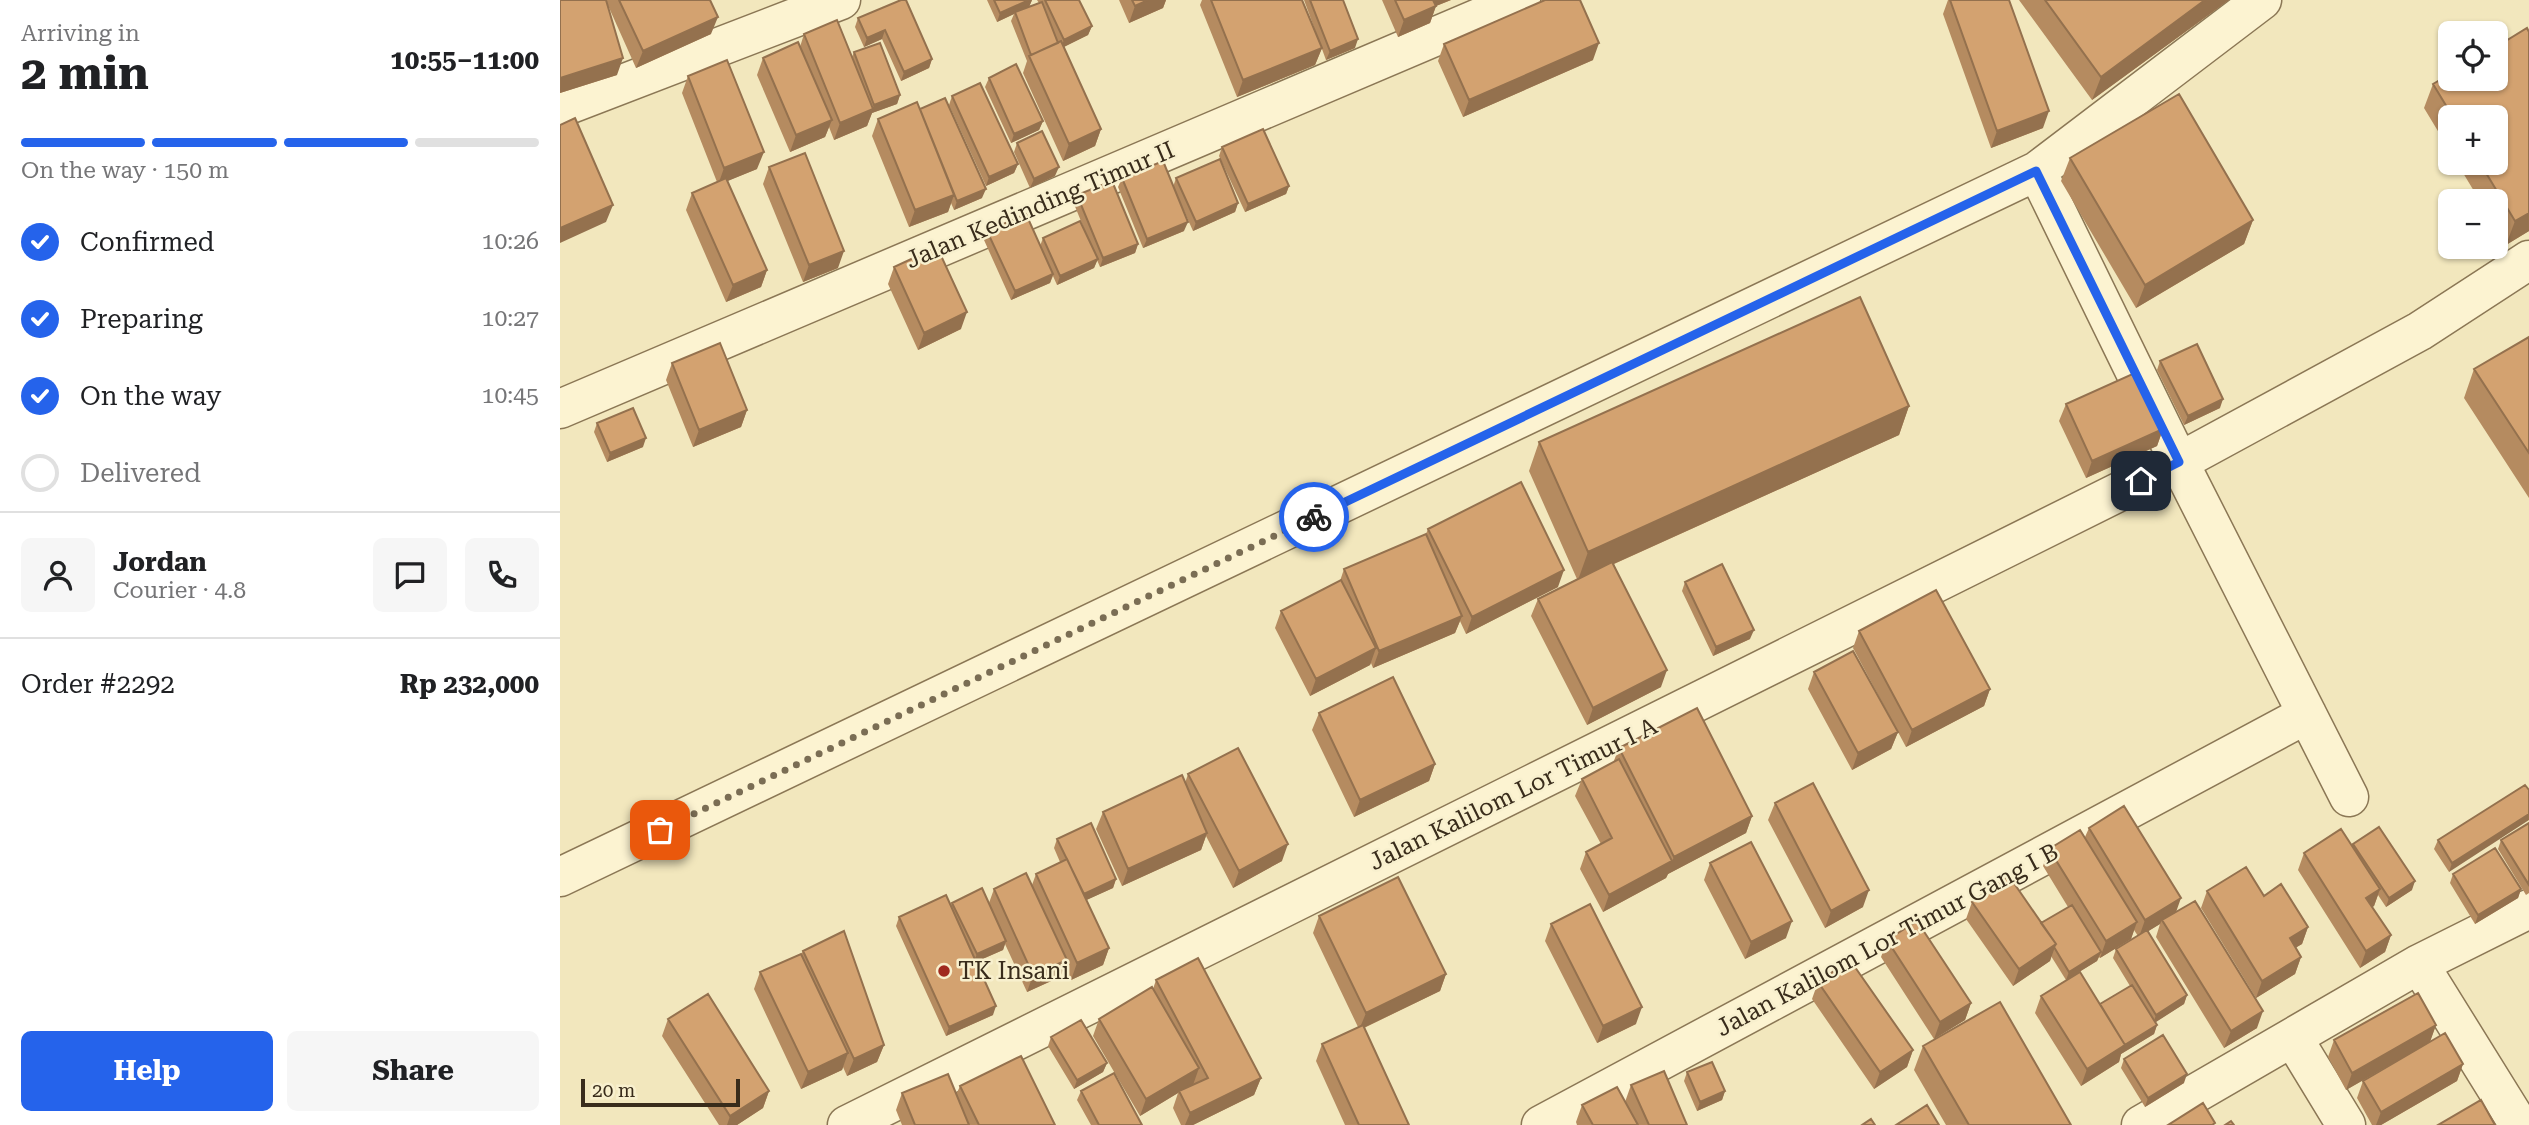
<!DOCTYPE html>
<meta charset="utf-8">
<style>
body{margin:0;font-family:"Roboto Serif",serif;background:#f6f6f6;color:#202124;height:100vh;display:flex;flex-direction:column;font-size:26px;white-space:nowrap}
*{box-sizing:border-box;margin:0}
p{font-size:23px;color:#757577}
.icon{flex:none;width:38px;height:38px;fill:none;stroke:currentColor;stroke-width:2;stroke-linecap:round;stroke-linejoin:round}
.map{position:relative;flex:1;overflow:hidden}
.panel{display:flex;flex-direction:column;background:#fff;width:560px}
.panel>*{flex:none}
.tools{position:absolute;left:1878px;top:21px;display:grid;gap:14px}
.tools a{display:grid;place-items:center;width:70px;height:70px;border-radius:10px;background:#fff;box-shadow:0 2px 5px #0004;font-size:35px}
.scale{position:absolute;left:21px;bottom:18px;width:159px;box-sizing:border-box;padding-left:7px;border:4px solid #392c1b;border-top:0;font-size:19px;line-height:24px;white-space:nowrap;color:#392c1b;-webkit-text-stroke:5px #f8f0ce;paint-order:stroke}
.pin{position:absolute;display:grid;place-items:center;width:60px;height:60px;color:#fff;margin:-30px;border-radius:14px;box-shadow:0 4px 10px #0006}
.courier{position:absolute;display:grid;place-items:center;width:70px;height:70px;margin:-35px;border:5px solid #2563eb;border-radius:50%;background:#fff;color:#222;box-shadow:0 2px 9px #0007}
.head em{font-style:normal;font-weight:700}
.head div{display:flex;flex-direction:column-reverse}
.head{display:flex;align-items:center;justify-content:space-between;height:119px;padding:0 21px}
h1{font-size:46px;font-weight:700;line-height:52px}
.bar{display:grid;grid-template-columns:repeat(4,1fr);gap:10px 7px;align-content:center;height:84px;padding:0 21px}
.bar i{height:9px;border-radius:5px;background:#e0e0e0}
.bar .selected{background:#2563eb}
.bar p{grid-column:span 4}
.line{display:flex;align-items:center;gap:18px;padding:0 21px;border-top:2px solid #e0e0e0}
.line div{flex:1}
.round{display:grid;place-items:center;flex:none;width:74px;height:74px;border-radius:10px;background:#f6f6f6}
ol{padding:0 21px;list-style:none}
li{display:flex;align-items:center;gap:21px;height:77px}
li p{margin-inline-start:auto}
li .icon{padding:7px;border-radius:50%;background:#2563eb;color:#fff;stroke-width:4}
li:last-child{color:#757577}
li i{width:38px;height:38px;border:4px solid #e0e0e0;border-radius:50%}
.cta{display:flex;gap:14px;margin-top:auto;padding:14px 21px}
.cta a{flex:1;height:80px;border-radius:10px;background:#2563eb;color:#fff;font-size:28px;font-weight:700;line-height:80px;text-align:center}
.cta a+a{background:#f6f6f6;color:#202124}
main{display:flex;flex:1;min-height:0}
.map>svg:first-child{display:block}
</style>
<main>
<section class="panel">
<div class="head"><div><h1>2 min</h1><p>Arriving in</p></div><em>10:55–11:00</em></div>
<div class="bar"><i class="selected"></i><i class="selected"></i><i class="selected"></i><i></i><p>On the way · 150 m</p></div>
<ol>
<li><svg class="icon" aria-label="check" viewBox="0 0 24 24"><path d="M5 12l5 5 9-10"/></svg>Confirmed<p>10:26</p></li>
<li><svg class="icon" aria-label="check" viewBox="0 0 24 24"><path d="M5 12l5 5 9-10"/></svg>Preparing<p>10:27</p></li>
<li><svg class="icon" aria-label="check" viewBox="0 0 24 24"><path d="M5 12l5 5 9-10"/></svg>On the way<p>10:45</p></li>
<li><i></i>Delivered</li>
</ol>
<div class="line" style="height:126px"><a class="round"><svg class="icon" aria-label="person" viewBox="0 0 24 24"><circle cx="12" cy="8" r="4"/><path d="M4 21q1-7 8-7t8 7"/></svg></a><div><b>Jordan</b><p>Courier · 4.8</p></div><a class="round"><svg class="icon" aria-label="chat" viewBox="0 0 24 24"><path d="M4 5h16v11H9l-5 4z"/></svg></a><a class="round"><svg class="icon" aria-label="phone" viewBox="0 0 24 24"><path d="M5 4h4l2 5-3 2q2 4 5 5l2-3 5 2v4C11 20 4 13 5 4z"/></svg></a></div>
<div class="line" style="height:91px"><div>Order #2292</div><b>Rp 232,000</b></div>
<div class="cta"><a>Help</a><a>Share</a></div>
</section>
<div class="map">
<svg width="1969" height="1125" viewBox="0 0 1969 1125">
<rect width="100%" height="100%" fill="#f2e7bd"/>
<g fill="none" stroke-linecap="round" stroke-linejoin="round">
<defs>
<path id="minor" d="M0,108L281,0
M1477,171L1619,462L1789,797
M0,409L961,0
M0,877L1477,171L1702,0
M1859,964L1959,1125
M1733,1038L1786,1125
M287,1125L1619,462L1860,331L1969,260
M981,1125L1747,714
M1581,1125L1859,964L1969,909"/>
</defs>
<use href="#minor" stroke="#8b7755" stroke-width="41"/>
<use href="#minor" stroke="#fcf3d1" stroke-width="38"/>
</g>
<path fill="#b58b60" fill-rule="evenodd" d="M0,0H150L151,34L76,68L46,1L57,75L0,93Z
M341,0L372,59L369,68L341,81L322,39L304,47L295,27L298,18Z
M427,0H472L469,7L479,3L477,0H519L532,26L528,35L503,47L541,129L535,146L503,161L463,73L467,61L451,21L454,14L437,22Z
M559,0H606L603,8L569,23Z
M642,0H742L762,48L755,65L677,97L640,5Z
M744,0H783L795,48L766,60Z
M822,0H891L876,6L870,23L838,37Z
M1388,0H1449L1483,128L1431,148L1383,14Z
M1459,0H1669L1532,100Z
M1967,28L1969,32V231L1946,245L1936,227V201H1920L1897,163H1936V117H1890V151L1864,108L1873,84L1890,74V79H1936V47Z
M244,34L292,57L294,52L340,95L337,104L312,113L307,126L274,140L269,127L265,137L230,152L197,75L203,58L240,47Z
M884,44L1033,60L903,117L878,61Z
M128,76L197,169L167,181L207,270L201,287L166,302L126,210L132,193L157,182L122,93Z
M429,78L483,121L479,130L451,143L425,87Z
M392,96L458,164L454,173L426,186L389,105L422,198L394,210L391,203L388,212L349,227L312,136L318,119L360,109L389,105Z
M457,143L495,176L470,188L454,152Z
M662,147L729,186L726,194L685,212L659,156Z
M1510,158L1693,220L1684,244L1576,308L1501,181Z
M209,167L278,268L243,282L203,184Z
M562,178L613,187L616,178L678,203L675,212L633,231L616,193L624,231L583,248L558,187Z
M517,195L578,244L575,253L540,267L537,260L534,268L497,285L493,276L490,283L451,300L424,240L427,231L480,246L483,238L525,231L514,204Z
M334,267L401,329L358,350L328,284Z
M1969,337V498L1904,398L1914,369Z
M1600,361L1660,408L1624,425L1597,370Z
M112,363L187,410L181,427L133,447L106,380Z
M1506,404L1603,429L1597,446L1526,478L1499,421Z
M1349,406L1339,435L1054,564L1101,687L1027,725L971,616L978,599L1017,579L969,471L979,442Z
M37,423L83,447L47,462L34,432Z
M868,529L998,587L906,634L900,621L895,633L813,668L811,663L810,665L750,696L715,628L721,611L780,581L784,569L866,534Z
M1125,582L1190,639L1153,656L1122,591Z
M1299,631L1430,689L1424,706L1346,747L1293,648Z
M1254,672L1338,732L1331,749L1292,770L1248,689Z
M759,713L875,764L869,781L794,817L752,730Z
M1059,748L1192,816L1186,833L1108,874L1106,878L1043,912L1020,869L1026,852L1041,844L1015,796L1022,779L1053,763Z
M628,774L722,861L673,888L646,836L641,850L562,886L536,829L543,812L625,783Z
M1965,785L1889,872L1874,849L1878,840Z
M1215,803L1303,907L1265,928L1208,820Z
M1969,823V893L1966,895L1938,849L1941,840Z
M1529,828L1616,911L1697,1028L1664,1048L1596,937L1600,924L1588,931L1627,995L1624,1004L1595,1022L1597,1025L1594,1034L1561,1054L1559,1062L1521,1086L1475,1013L1481,996L1506,980L1491,956L1490,961L1453,986L1406,919L1412,902L1481,923L1508,907L1483,866L1489,849L1525,837ZM1574,930L1578,936L1556,949L1553,958L1570,986L1540,1004L1506,980L1537,961L1539,957L1540,958L1571,939Z
M497,839L556,879L553,888L526,900L549,948L543,965L511,980L504,967L500,977L467,992L445,944L443,950L416,962L433,1015L386,1036L336,926L339,917L391,906L392,903H429L434,889L472,885L476,874L500,862L494,848Z
M1793,844L1852,890L1826,907L1818,895L1814,906L1812,907L1831,935L1825,952L1800,968L1738,870L1744,853L1792,847Z
M1150,863L1226,938L1185,959L1144,880Z
M1893,874L1961,889L1958,898L1915,924L1890,883Z
M1647,891L1704,896L1748,927L1742,944L1736,947L1741,957L1735,974L1696,998L1641,908Z
M759,916L886,974L880,991L804,1028L849,1125H785L756,1061L762,1044L798,1027L753,933Z
M991,924L1076,1024L1037,1043L985,941Z
M1327,940L1411,1003L1405,1020L1374,1039L1321,957Z
M243,951L324,1045L317,1062L287,1076L283,1067L282,1070L241,1089L194,989L200,972L241,955Z
M596,980L701,1078L694,1095L633,1125H621L613,1108L618,1093L580,1116L533,1036L539,1019L593,989Z
M1258,982L1353,1050L1347,1067L1314,1089L1252,999Z
M108,1019L209,1091L203,1108L177,1125H159L102,1036Z
M1876,1025L1870,1041L1903,1064L1897,1081L1821,1125H1812L1797,1098L1803,1081L1857,1049L1786,1090L1768,1057L1774,1040Z
M491,1037L547,1063L543,1072L514,1089L488,1046Z
M1363,1046L1511,1125H1386L1354,1070Z
M1564,1059L1624,1083L1585,1107L1561,1068Z
M1127,1072L1165,1091L1162,1100L1137,1111L1124,1081Z
M1071,1085L1127,1125H1017L1016,1122L1022,1105L1065,1102Z
M400,1086L495,1125H342L336,1110L342,1093L396,1095Z
M521,1091L582,1125H531L517,1100Z"/>
<path fill="#94714e" d="M469,0H472L469,7L455,12L454,14L437,22L440,13Z
M588,0H606L603,8L569,23L575,6Z
M872,0H891L876,6L870,23L838,37L844,20Z
M1645,0H1669L1532,100L1541,77Z
M158,17L151,34L76,68L83,51Z
M532,26L528,35L500,49L504,40Z
M325,30L322,39L304,47L307,38Z
M798,39L795,48L766,60L770,51Z
M1039,43L1033,60L903,117L909,100Z
M762,48L755,65L677,97L683,80Z
M63,58L57,75L0,93V78Z
M372,59L369,68L341,81L344,72Z
M340,95L337,104L312,113L307,126L274,140L280,123L312,110L314,105Z
M1489,111L1483,128L1431,148L1437,131Z
M272,120L265,137L230,152L236,135Z
M483,121L479,130L451,143L454,134Z
M541,129L535,146L503,161L509,144Z
M204,152L197,169L158,185L164,168Z
M458,164L454,173L426,186L429,177Z
M499,167L495,176L470,188L474,179Z
M729,186L726,194L685,212L688,204Z
M426,189L422,198L394,210L397,201Z
M394,195L388,212L349,227L355,210Z
M678,203L675,212L633,231L636,222Z
M53,205L46,222L0,243V228Z
M1969,213V231L1946,245L1955,221Z
M1693,220L1684,244L1576,308L1585,285Z
M628,222L624,231L583,248L587,239Z
M578,244L575,253L540,267L543,258Z
M284,251L278,268L243,282L249,265Z
M538,259L534,268L497,285L500,276Z
M207,270L201,287L166,302L173,285Z
M493,274L490,283L451,300L455,291Z
M407,312L401,329L358,350L364,333Z
M1663,399L1660,408L1624,425L1628,416Z
M1349,406L1339,435L1018,580L1028,552Z
M187,410L181,427L133,447L139,430Z
M1603,429L1597,446L1526,478L1532,461Z
M86,438L83,447L47,462L50,453Z
M1004,570L998,587L906,634L912,617Z
M902,616L895,633L813,668L819,651Z
M1194,630L1190,639L1153,656L1156,647Z
M816,648L810,665L750,696L756,679Z
M1107,670L1101,687L1027,725L1033,708Z
M1430,689L1424,706L1346,747L1352,730Z
M1338,732L1331,749L1292,770L1298,753Z
M875,764L869,781L794,817L800,800Z
M1969,814V820L1889,872L1892,863Z
M1192,816L1186,833L1108,874L1106,878L1043,912L1049,895L1112,861L1114,857Z
M647,833L641,850L562,886L568,869Z
M728,844L722,861L673,888L679,871Z
M556,879L553,888L520,903L523,894Z
M1855,881L1852,890L1826,907L1829,898Z
M1820,889L1814,906L1800,915L1806,898Z
M1961,889L1958,898L1915,924L1918,915Z
M1309,890L1303,907L1265,928L1271,911Z
M1621,898L1615,915L1602,920L1600,924L1579,937L1585,920Z
M1232,921L1226,938L1185,959L1191,942Z
M1577,922L1571,939L1540,958L1546,941Z
M1748,927L1742,944L1724,955L1730,938Z
M1831,935L1825,952L1800,968L1806,951Z
M446,941L443,950L413,963L417,954Z
M1496,944L1490,961L1453,986L1459,969Z
M549,948L543,965L511,980L517,963Z
M1541,952L1537,961L1506,980L1509,972Z
M1741,957L1735,974L1696,998L1702,981Z
M507,960L500,977L467,992L473,975Z
M886,974L880,991L799,1030L806,1013Z
M1627,995L1624,1004L1593,1024L1596,1015Z
M1411,1003L1405,1020L1374,1039L1380,1022Z
M436,1006L433,1015L386,1036L389,1027Z
M1082,1007L1076,1024L1037,1043L1043,1026Z
M1703,1011L1697,1028L1664,1048L1671,1031Z
M1597,1025L1594,1034L1561,1054L1559,1062L1521,1086L1527,1069Z
M1876,1025L1870,1042L1786,1090L1792,1073Z
M324,1045L317,1062L287,1076L294,1059Z
M1353,1050L1347,1067L1314,1089L1320,1072Z
M288,1053L282,1070L241,1089L248,1072Z
M547,1063L543,1072L514,1089L517,1080Z
M1903,1064L1897,1081L1821,1125H1816L1821,1112Z
M639,1068L633,1085L619,1091L618,1093L580,1116L586,1099Z
M1627,1074L1624,1083L1585,1107L1588,1098Z
M701,1078L694,1095L633,1125H625L630,1113Z
M209,1091L203,1108L177,1125H167L170,1116Z
M1165,1091L1162,1100L1137,1111L1140,1102Z"/>
<path fill="#d3a270" stroke="#94714e" stroke-width="2" d="M0,0H46L63,58L0,78Z
M59,0H150L158,17L83,51Z
M341,0H346L372,59L344,72L325,30L307,38L298,18Z
M434,0H469L440,13Z
M485,0H519L532,26L504,40Z
M572,0H588L575,6Z
M651,0H742L762,48L683,80Z
M750,0H783L798,39L770,51Z
M835,0H873L876,6L844,20Z
M985,0H1020L1039,43L909,100L884,44Z
M1390,0H1449L1489,111L1437,131Z
M1485,0H1645L1541,77Z
M482,2L498,43L471,55L455,12Z
M277,20L313,109L280,123L244,34Z
M1967,28L1969,32V213L1955,221L1920,163H1936V117H1893L1873,84L1890,74V79H1936V47Z
M501,41L541,129L509,144L469,56Z
M238,42L272,120L236,135L203,58Z
M320,43L340,95L314,105L294,52Z
M167,60L204,152L164,168L128,76Z
M456,64L483,121L454,134L429,78Z
M420,83L458,164L429,177L392,96Z
M1619,94L1693,220L1585,285L1510,158Z
M385,98L426,189L397,201L360,109Z
M357,102L394,195L355,210L318,119Z
M15,118L53,205L0,228V125Z
M703,129L729,186L688,204L662,147Z
M482,131L499,167L474,179L457,143Z
M245,153L284,251L249,265L209,167Z
M660,159L678,203L636,222L616,178Z
M603,161L628,222L587,239L562,178Z
M166,178L207,270L173,285L132,193Z
M552,181L578,244L543,258L517,195Z
M466,214L493,274L455,291L427,231Z
M520,221L538,259L500,276L483,238Z
M377,247L407,312L364,333L334,267Z
M1300,297L1349,406L1028,552L979,442Z
M1969,337V453L1914,369Z
M160,343L187,410L139,430L112,363Z
M1637,344L1663,399L1628,416L1600,361Z
M1577,372L1603,429L1532,461L1506,404Z
M73,408L86,438L50,453L37,423Z
M961,482L1004,570L912,617L868,529Z
M866,534L902,616L819,651L784,569Z
M1052,562L1107,670L1033,708L978,599Z
M1162,564L1194,630L1156,647L1125,582Z
M781,580L816,648L756,679L721,611Z
M1376,590L1430,689L1352,730L1299,631Z
M1293,651L1338,732L1298,753L1254,672Z
M833,677L875,764L800,800L759,713Z
M1137,708L1192,816L1114,857L1059,748Z
M678,748L728,844L679,871L628,774Z
M1059,759L1112,861L1049,895L1026,852L1052,838L1022,779Z
M622,775L647,833L568,869L543,812Z
M1253,783L1309,890L1271,911L1215,803Z
M1965,785L1969,790V814L1892,863L1878,840Z
M1564,806L1621,898L1585,920L1529,828Z
M531,823L556,879L524,894L497,839Z
M1969,823V885L1941,840Z
M1819,827L1855,881L1829,898L1793,844Z
M1781,829L1820,889L1806,898L1831,935L1806,951L1744,853Z
M1520,830L1577,922L1546,941L1489,849Z
M1191,842L1232,921L1191,942L1150,863Z
M1935,848L1961,889L1918,915L1893,874Z
M507,859L549,948L517,963L476,874Z
M1686,867L1704,896L1721,884L1748,927L1730,938L1741,957L1702,981L1647,891Z
M466,873L507,960L473,975L434,889Z
M1449,876L1496,944L1459,969L1412,902Z
M838,877L886,974L806,1013L759,916Z
M422,888L446,941L417,954L392,903Z
M386,895L436,1006L389,1027L339,917Z
M1635,901L1703,1011L1671,1031L1602,920Z
M1030,904L1082,1007L1043,1026L991,924Z
M1512,905L1541,952L1509,972L1494,947L1496,944L1481,923Z
M1357,921L1411,1003L1380,1022L1327,940Z
M1587,930L1627,995L1596,1015L1556,949Z
M284,931L324,1045L294,1059L243,951Z
M241,954L288,1053L248,1072L200,972Z
M638,958L701,1078L630,1113L619,1091L648,1078L596,980Z
M1290,960L1353,1050L1320,1072L1258,982Z
M1520,972L1565,1045L1527,1069L1481,996Z
M1572,985L1597,1025L1563,1046L1565,1045L1540,1004Z
M592,987L639,1068L586,1099L539,1019Z
M1858,993L1876,1025L1792,1073L1774,1040Z
M148,994L209,1091L170,1116L108,1019Z
M1440,1002L1511,1125H1409L1363,1046Z
M521,1020L547,1063L517,1080L491,1037Z
M803,1025L849,1125H799L762,1044Z
M1885,1033L1903,1064L1821,1112L1803,1081Z
M1603,1035L1627,1074L1588,1098L1564,1059Z
M461,1056L495,1125H419L400,1086Z
M1152,1062L1165,1091L1140,1102L1127,1072Z
M1104,1071L1127,1125H1089L1071,1085Z
M554,1073L582,1125H539L521,1091Z
M388,1074L409,1125H355L342,1093Z
M1057,1087L1078,1125H1033L1022,1105Z
M1921,1100L1935,1125H1878Z
M1643,1103L1655,1123L1652,1125H1608Z
M1367,1105L1379,1125H1336Z
M1311,1119L1315,1125H1302Z
M1671,1121L1674,1125H1665Z"/>
<g fill="none" stroke-linecap="round" stroke-linejoin="round">
<path stroke="#7a6d54" stroke-width="7" stroke-dasharray="0 12.6" d="M100,830L754,517"/>
<path stroke="#2563eb" stroke-width="9" d="M754,517L1476,171L1619,462L1581,481"/>
</g>
<circle fill="#a02a1f" stroke="#f8f0ce" stroke-width="2.5" cx="384" cy="971" r="7"/>
<g text-anchor="middle" dominant-baseline="central" stroke-width="5" stroke-linejoin="round" paint-order="stroke">
<g font-size="24" fill="#392c1b" stroke="#f8f0ce">
<text transform="translate(480 205) rotate(-23)">Jalan Kedinding Timur II</text>
<text transform="translate(953 794) rotate(-26)">Jalan Kalilom Lor Timur I A</text>
<text transform="translate(1327 940) rotate(-28)">Jalan Kalilom Lor Timur Gang I B</text>
</g>
<g font-size="24" fill="#392c1b" stroke="#f8f0ce" text-anchor="start">
<text x="398" y="971">TK Insani</text>
</g>
</g>
</svg>
<div class="tools">
<a><svg class="icon" aria-label="locate" viewBox="0 0 24 24"><circle cx="12" cy="12" r="6"/><path d="M12 2v4M12 18v4M2 12h4M18 12h4"/></svg></a>
<a>+</a>
<a>−</a>
</div>
<div class="scale">20 m</div>
<div class="pin" style="left:100px;top:830px;background:#ea580c"><svg class="icon" aria-label="bag" viewBox="0 0 24 24"><path d="M5 8h14l-1 12H6zM9 8a3 3 0 0 1 6 0"/></svg></div>
<div class="pin" style="left:1581px;top:481px;background:#1f2937"><svg class="icon" aria-label="home" viewBox="0 0 24 24"><path d="M3 11l9-7 9 7M6 9v11h12V9"/></svg></div>
<div class="courier" style="left:754px;top:517px"><svg class="icon" aria-label="bike" viewBox="0 0 24 24"><circle cx="6" cy="16" r="4"/><circle cx="18" cy="16" r="4"/><path d="M6 16l4-8h5l3 8M10 8l3 8H6M13 5h3"/></svg></div>
</div>
</main>
